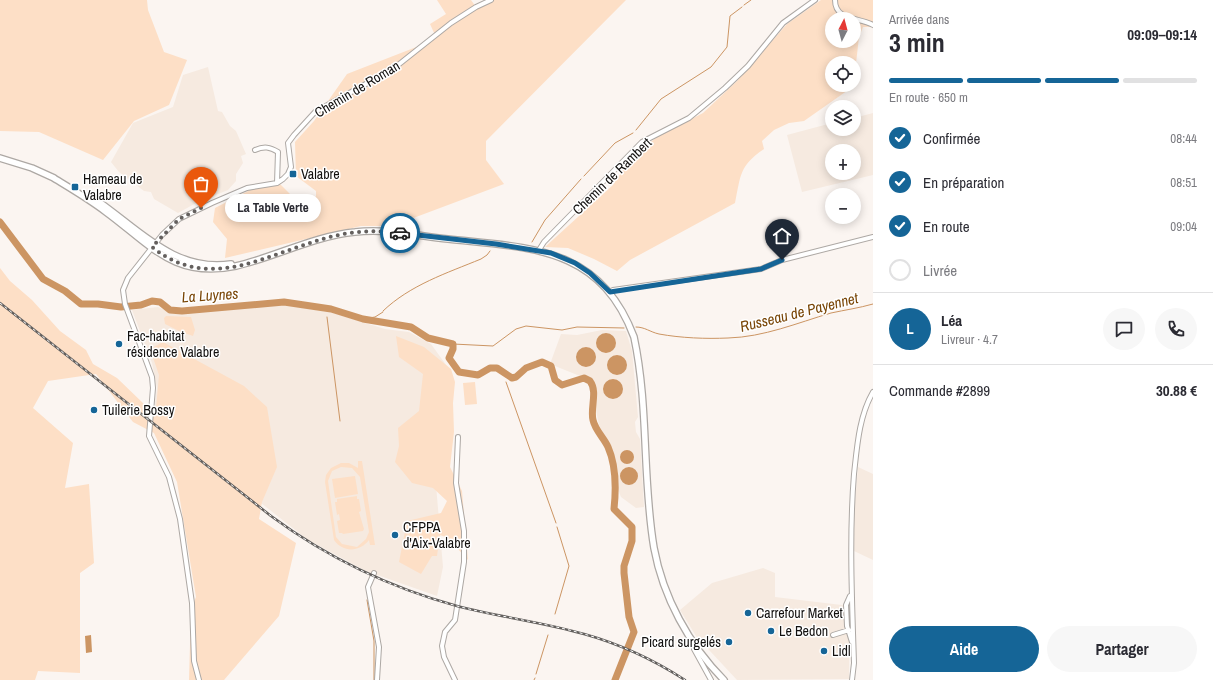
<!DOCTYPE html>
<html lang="fr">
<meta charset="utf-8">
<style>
body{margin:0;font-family:"Archivo Narrow",sans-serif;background:#f7f7f7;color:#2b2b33;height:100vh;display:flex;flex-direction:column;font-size:15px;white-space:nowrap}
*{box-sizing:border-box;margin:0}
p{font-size:13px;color:#7c7c81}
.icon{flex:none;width:22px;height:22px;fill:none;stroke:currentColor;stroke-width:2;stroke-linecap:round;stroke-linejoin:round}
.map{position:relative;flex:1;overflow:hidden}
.drawer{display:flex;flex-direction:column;background:#fff;width:340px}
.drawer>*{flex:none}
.needle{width:26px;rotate:6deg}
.fabs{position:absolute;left:825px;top:12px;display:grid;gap:8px}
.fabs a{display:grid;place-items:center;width:36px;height:36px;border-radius:50%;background:#fff;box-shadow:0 2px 10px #0003;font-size:20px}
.pin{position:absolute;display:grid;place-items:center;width:34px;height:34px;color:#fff;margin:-41px -17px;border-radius:50% 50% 50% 0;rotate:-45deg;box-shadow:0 0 4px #0007}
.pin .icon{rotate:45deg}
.courier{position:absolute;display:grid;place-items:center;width:40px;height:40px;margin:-20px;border:3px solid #156597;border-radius:50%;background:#fff;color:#222;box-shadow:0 1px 5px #0007}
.bubble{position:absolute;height:28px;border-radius:14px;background:#fff;box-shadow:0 2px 10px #0003;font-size:13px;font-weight:800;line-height:28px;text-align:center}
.headline em{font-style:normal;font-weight:800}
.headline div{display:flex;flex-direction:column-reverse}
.headline{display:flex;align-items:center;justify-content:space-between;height:68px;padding:0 16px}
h1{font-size:26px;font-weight:800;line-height:30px}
.bar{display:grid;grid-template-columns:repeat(4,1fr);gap:6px 4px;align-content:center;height:48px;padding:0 16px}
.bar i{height:5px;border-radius:3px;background:#e1e1e2}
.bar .active{background:#156597}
.bar p{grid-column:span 4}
.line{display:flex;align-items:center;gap:10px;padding:0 16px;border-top:1px solid #e1e1e2}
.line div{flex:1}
.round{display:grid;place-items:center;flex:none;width:42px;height:42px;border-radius:21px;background:#f7f7f7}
ol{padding:0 16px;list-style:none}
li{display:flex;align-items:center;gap:12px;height:44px}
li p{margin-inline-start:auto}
li .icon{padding:4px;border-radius:50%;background:#156597;color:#fff;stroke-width:4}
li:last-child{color:#7c7c81}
li i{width:22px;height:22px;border:2px solid #e1e1e2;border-radius:50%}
.button{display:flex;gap:8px;margin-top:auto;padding:8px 16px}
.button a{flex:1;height:46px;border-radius:24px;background:#156597;color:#fff;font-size:16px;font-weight:800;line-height:46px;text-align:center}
.button a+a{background:#f7f7f7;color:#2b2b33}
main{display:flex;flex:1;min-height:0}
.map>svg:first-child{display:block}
</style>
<main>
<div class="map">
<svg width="873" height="680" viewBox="0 0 873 680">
<rect width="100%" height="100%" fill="#fbf5f1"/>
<path fill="#f6eae0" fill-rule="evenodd" d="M208,67L218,111L222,112L230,126L236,131L246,154L241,156L243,163L236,174V181L228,190L198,202L178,213L154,199L151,192L144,191L119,172L111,162L133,123L173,107L183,75Z
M873,113V175L802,192L787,135L832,123V129H854V118ZM832,151H854V173H832Z
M286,305L333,313L385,329L409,332L431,344L449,369L432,438L443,567L437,596L366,571L308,540L153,418L157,388L152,363L132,310L158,307L176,314Z
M602,330L626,331L632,351L638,417L635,422L636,432L640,439L644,507L636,508L621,497L617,487L613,453L599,425L590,380L550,364L561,334L577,335Z
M858,467L873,474V560L854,551L853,526Z
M763,568L775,573V597L850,606L849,679L737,680L696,636L680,610L712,583Z"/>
<path fill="#fddfc6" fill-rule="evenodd" d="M0,0H147L148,10L164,52L187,60L169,105L134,121L103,160L39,132L0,131Z
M437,0H471L476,7L491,0H626L486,141V160L504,184L392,226H361L225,258L227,239L213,222L215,208L250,190L280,184L301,205L316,196V191L296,176L295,142L314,121L347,74L424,44L435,35L430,24L446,14Z
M821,0H873V27H863L859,37L854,81V63H832V85H852L851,88L804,121L789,123L774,130L762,141L764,149C739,166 741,175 735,203L630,260L617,271L594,259L568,248L545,247L613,185L630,159L657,137L703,113L737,81L787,24ZM832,19H854V41H832Z
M0,268L10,281L32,300L60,331L86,350L93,364L117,378L144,404L156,409L159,375L150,349L163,342L244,386L267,407L277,467L262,502L259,519L296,543L279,616L224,680H189L191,609L196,597L177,482L154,433L133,422L96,374L48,381L33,408L73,443L65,488L89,484L94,563L80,573V673L38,671L35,680H0Z
M166,316L191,317L195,330L193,336L179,331L165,324L164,318Z
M396,336L424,347L451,369L455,382L453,403L454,432L450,467L462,491L468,560L448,538L440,535L437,556H432L421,574L399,562L407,521L441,513L447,501L433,488L412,483L395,462L399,446L398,428L419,411L423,374L399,357Z
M475,382L477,404L465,405L463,383Z
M358,461H362L375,545H370L369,540C360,552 343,553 334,540L325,482L326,475L331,468L341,463H349L358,468ZM341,467L352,468L360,477L369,532L366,539L357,547L342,544L336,537L328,481L332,471Z
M355,476L358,494L335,498L332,479Z
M357,496V499H359L361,511L359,512L364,529L363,531L343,534L342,533H339L337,521L340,520L339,514L337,515L335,502H337V499Z"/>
<path fill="#cc9563" d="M596 343a10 10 0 1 1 20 0a10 10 0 1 1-20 0Z
M576 357a10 10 0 1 1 20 0a10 10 0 1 1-20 0Z
M607 365a10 10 0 1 1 20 0a10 10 0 1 1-20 0Z
M603 389a10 10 0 1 1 20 0a10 10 0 1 1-20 0Z
M620 457a7 7 0 1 1 14 0a7 7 0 1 1-14 0Z
M620 476a9 9 0 1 1 18 0a9 9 0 1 1-18 0Z
M91,635L92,652L86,653L85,636Z"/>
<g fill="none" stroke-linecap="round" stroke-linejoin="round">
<path stroke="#cc9563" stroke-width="1" d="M744,5L751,0
M636,130L661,99L711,67L727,47L730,16L742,7
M584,176L615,143L633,133
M532,242L545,220L581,179
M383,311C410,285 447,273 481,259L487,255L490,251
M327,317L340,421
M363,319L375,317L383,312
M636,327C645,327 650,332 659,334C681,338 706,339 728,338C764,337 797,323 831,313C845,310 859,308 873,304
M453,344L493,346L516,329L526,326L562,330L577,327L624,328
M501,369L502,374
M506,382L556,523
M367,600L374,641V680
M555,614L569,566L557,527
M536,674L548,635
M534,680L535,678"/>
<path stroke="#cc9563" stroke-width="7" d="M0,222L43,279L65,291L81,304H98L121,307L141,305L152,301L160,302L170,310L182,311L284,302L331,309L363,319L411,327L428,338L453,344V349L449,358L459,372L478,375L490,368H497L512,378L516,377L526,368L542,362L551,366L555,380L562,385L584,378L590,381C598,392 590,408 593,420C595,430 604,438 608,447C616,465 616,490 614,509L632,527V541L624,566V573L629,617L634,632L615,680"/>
<defs>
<path id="street" d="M835,0C835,21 859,17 873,25
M255,150C264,146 270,147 278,152L277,183
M539,250L544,242L642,142L689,118L725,88L748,66L783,23L815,0
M610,292L613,290L761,269L782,260L873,237
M374,573L368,587L379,647L377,680
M850,596L846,605L847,626L852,642
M833,635L849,630
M694,649L711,680
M199,680L194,661L192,603L180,519L169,477L149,436L153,388L152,377L125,304L123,290L128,278L162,235L179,219L212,203L247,188L277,183L283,179L288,174L291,167L288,143L294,135L315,112L393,69L451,23L476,7L491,0
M455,680L444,657L442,646L445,632L455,620L464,562V531L456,483L458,437
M852,680L854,663C852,600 849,537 854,474C857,447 859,416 873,392"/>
<path id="secondary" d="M0,158L32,168L54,178
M52,177C70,188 89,199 106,212C151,245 174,279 236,266C275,257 314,236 355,232C386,228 417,236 448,239C531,248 600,246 634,337C649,407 642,478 654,548C663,597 689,645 724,680
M92,197C136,226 173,273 231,264"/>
</defs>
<use href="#street" stroke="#ada8a4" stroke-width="6"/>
<use href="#secondary" stroke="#ada8a4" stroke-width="8"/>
<use href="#street" stroke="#fff" stroke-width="4"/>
<use href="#secondary" stroke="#fff" stroke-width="5.5"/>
<defs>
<path id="rail" d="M0,303L271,516C328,558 388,587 457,606C499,617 542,622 584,634C620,644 654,660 685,680"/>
</defs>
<use href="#rail" stroke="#63605e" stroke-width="2.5"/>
<use href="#rail" stroke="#fff" stroke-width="1" stroke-dasharray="3" stroke-linecap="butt"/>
</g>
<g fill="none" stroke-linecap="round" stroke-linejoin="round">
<path stroke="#64605e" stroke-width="4" stroke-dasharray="0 7.2" d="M201,208L179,219L152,247C211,294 267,253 330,237C353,231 376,230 400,233"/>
<path stroke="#156597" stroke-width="5" d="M400,233L496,244L551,253L575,263L590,273L610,292L761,269L782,260"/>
</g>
<g fill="#156597" stroke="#fff" stroke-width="1.5">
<rect x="289" y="170" width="8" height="8" rx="2"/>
<rect x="71" y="183" width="8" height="8" rx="2"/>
<circle cx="119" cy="344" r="4"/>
<circle cx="94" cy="410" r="4"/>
<circle cx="395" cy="535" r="4"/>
<circle cx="748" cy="613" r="4"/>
<circle cx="771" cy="631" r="4"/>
<circle cx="729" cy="642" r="4"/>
<circle cx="824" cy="651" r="4"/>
</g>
<g text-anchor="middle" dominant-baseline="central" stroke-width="3" stroke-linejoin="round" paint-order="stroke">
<g font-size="14" fill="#12100f" stroke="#fff">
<text transform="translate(357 89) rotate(-31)">Chemin de Roman</text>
<text transform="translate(612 176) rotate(-44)">Chemin de Rambert</text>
</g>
<g font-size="14" fill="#12100f" stroke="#fff" text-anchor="start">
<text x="301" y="174">Valabre</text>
<text x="83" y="179">Hameau de<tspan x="83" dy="16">Valabre</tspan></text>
<text x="127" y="336">Fac-habitat<tspan x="127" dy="16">résidence Valabre</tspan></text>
<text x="102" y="410">Tuilerie Bossy</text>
<text x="403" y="527">CFPPA<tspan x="403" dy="16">d'Aix-Valabre</tspan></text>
<text x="756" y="613">Carrefour Market</text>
<text x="779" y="631">Le Bedon</text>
<text x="721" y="642" text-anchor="end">Picard surgelés</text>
<text x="832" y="651">Lidl</text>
</g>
<g font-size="15" font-style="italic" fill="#784404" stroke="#fff">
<text transform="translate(210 295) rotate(-4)">La Luynes</text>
<text transform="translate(799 312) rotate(-14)">Russeau de Payennet</text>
</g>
</g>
</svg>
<div class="fabs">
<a><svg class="needle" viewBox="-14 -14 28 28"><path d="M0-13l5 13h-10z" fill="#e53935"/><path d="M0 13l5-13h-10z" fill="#7c7c81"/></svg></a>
<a><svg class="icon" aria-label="locate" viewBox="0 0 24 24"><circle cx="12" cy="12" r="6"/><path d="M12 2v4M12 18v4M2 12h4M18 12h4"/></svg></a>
<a><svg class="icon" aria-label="layers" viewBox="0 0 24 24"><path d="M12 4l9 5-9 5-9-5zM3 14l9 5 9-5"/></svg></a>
<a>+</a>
<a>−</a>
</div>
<div class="pin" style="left:201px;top:208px;background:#ea580c"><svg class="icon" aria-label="bag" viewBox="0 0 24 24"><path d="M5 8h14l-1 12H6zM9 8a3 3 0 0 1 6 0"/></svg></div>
<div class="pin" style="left:782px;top:260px;background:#1f2937"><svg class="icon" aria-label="home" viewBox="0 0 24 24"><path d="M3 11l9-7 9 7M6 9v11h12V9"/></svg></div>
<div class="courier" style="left:400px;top:233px"><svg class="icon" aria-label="car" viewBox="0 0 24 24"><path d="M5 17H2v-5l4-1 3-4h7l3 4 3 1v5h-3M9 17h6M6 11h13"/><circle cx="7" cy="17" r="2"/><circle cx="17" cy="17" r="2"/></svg></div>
<div class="bubble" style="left:225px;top:194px;width:96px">La Table Verte</div>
</div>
<section class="drawer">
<div class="headline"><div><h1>3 min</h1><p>Arrivée dans</p></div><em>09:09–09:14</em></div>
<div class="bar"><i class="active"></i><i class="active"></i><i class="active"></i><i></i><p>En route · 650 m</p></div>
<ol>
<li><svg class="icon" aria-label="check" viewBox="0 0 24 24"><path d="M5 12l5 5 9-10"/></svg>Confirmée<p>08:44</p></li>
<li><svg class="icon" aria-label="check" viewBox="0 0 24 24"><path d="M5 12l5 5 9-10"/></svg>En préparation<p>08:51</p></li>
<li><svg class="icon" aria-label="check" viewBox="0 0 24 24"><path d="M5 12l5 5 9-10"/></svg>En route<p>09:04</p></li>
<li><i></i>Livrée</li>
</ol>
<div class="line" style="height:72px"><b class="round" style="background:#156597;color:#fff">L</b><div><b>Léa</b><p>Livreur · 4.7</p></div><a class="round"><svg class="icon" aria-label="chat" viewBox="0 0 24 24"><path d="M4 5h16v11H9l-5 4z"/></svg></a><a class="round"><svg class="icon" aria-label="phone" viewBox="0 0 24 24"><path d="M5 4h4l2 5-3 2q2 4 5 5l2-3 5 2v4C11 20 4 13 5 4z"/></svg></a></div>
<div class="line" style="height:52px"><div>Commande #2899</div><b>30.88 €</b></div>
<div class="button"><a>Aide</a><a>Partager</a></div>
</section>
</main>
